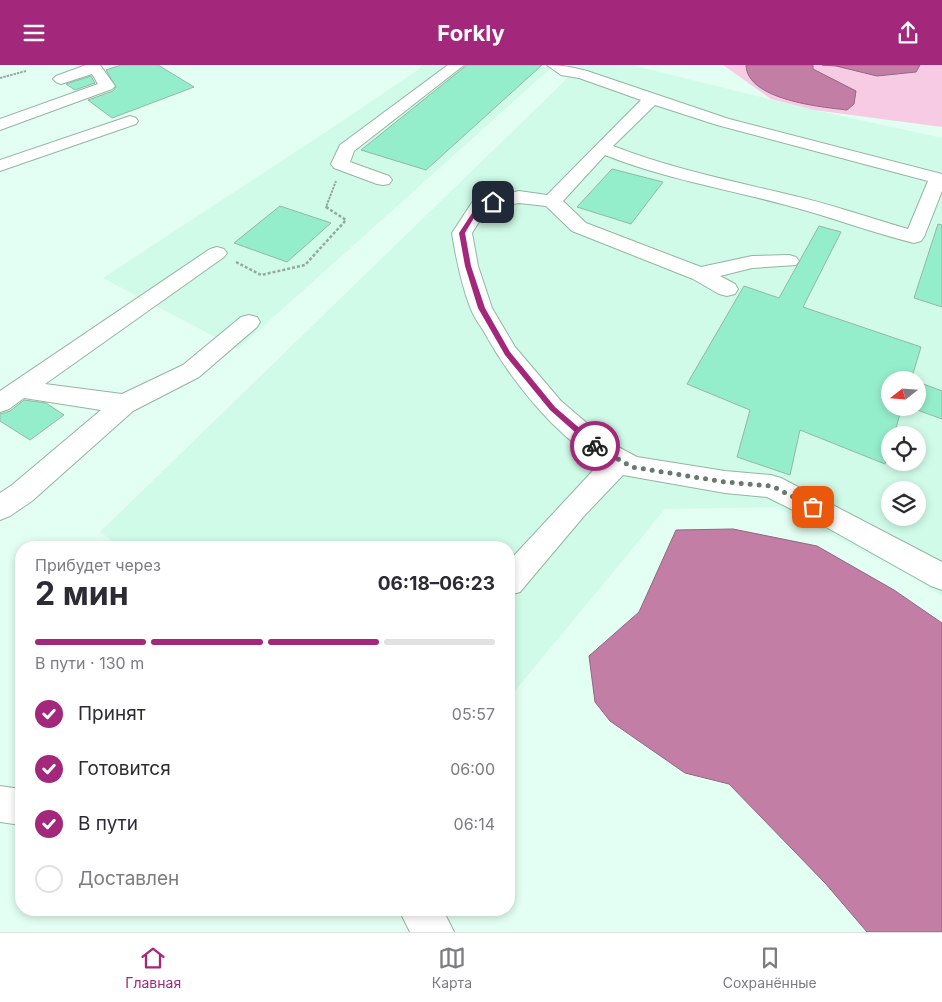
<!DOCTYPE html>
<html lang="ru">
<meta charset="utf-8">
<style>
body{margin:0;font-family:Inter,sans-serif;background:#f7f7f7;color:#2b2b33;height:100vh;display:flex;flex-direction:column;font-size:19px;white-space:nowrap}
*{box-sizing:border-box;margin:0}
p{font-size:16px;color:#7c7c81}
.icon{flex:none;width:28px;height:28px;fill:none;stroke:currentColor;stroke-width:2;stroke-linecap:round;stroke-linejoin:round}
.map{position:relative;flex:1;overflow:hidden}
.panel{position:absolute;left:15px;top:476px;width:500px;height:375px;display:flex;flex-direction:column;background:#fff;border-radius:20px;box-shadow:0 2px 8px #0003}
.panel>*{flex:none}
.needle{width:32px;rotate:253deg}
.tools{position:absolute;left:881px;top:306px;display:grid;gap:10px}
.tools a{display:grid;place-items:center;width:45px;height:45px;border-radius:50%;background:#fff;box-shadow:0 2px 8px #0003;font-size:25px}
.pin{position:absolute;display:grid;place-items:center;width:42px;height:42px;color:#fff;margin:-21px;border-radius:10px;box-shadow:0 2px 8px #0006}
.courier{position:absolute;display:grid;place-items:center;width:50px;height:50px;margin:-25px;border:4px solid #a3277a;border-radius:50%;background:#fff;color:#222;box-shadow:0 1px 6px #0007}
.head em{font-style:normal;font-weight:700}
.head div{display:flex;flex-direction:column-reverse}
.head{display:flex;align-items:center;justify-content:space-between;height:85px;padding:0 20px}
h1{font-size:32px;font-weight:700;line-height:38px}
.bar{display:grid;grid-template-columns:repeat(4,1fr);gap:8px 5px;align-content:center;height:60px;padding:0 20px}
.bar i{height:6px;border-radius:4px;background:#e1e1e2}
.bar .selected{background:#a3277a}
.bar p{grid-column:span 4}
ol{padding:0 20px;list-style:none}
li{display:flex;align-items:center;gap:15px;height:55px}
li p{margin-inline-start:auto}
li .icon{padding:5px;border-radius:50%;background:#a3277a;color:#fff;stroke-width:4}
li:last-child{color:#7c7c81}
li i{width:28px;height:28px;border:2px solid #e1e1e2;border-radius:50%}
header{display:flex;justify-content:space-between;align-items:center;height:65px;padding:0 20px;background:#a3277a;color:#fff;font-size:22px;font-weight:700}
.menu{display:flex;justify-content:space-around;align-items:center;height:70px;border-top:1px solid #e1e1e2;background:#fff;font-size:14px;color:#7c7c81}
.menu a{display:grid;justify-items:center;gap:2px}
.menu .selected{color:#a3277a}
.map>svg:first-child{display:block}
</style>
<header><svg class="icon" aria-label="menu" viewBox="0 0 24 24"><path d="M4 6h16M4 12h16M4 18h16"/></svg>Forkly<svg class="icon" aria-label="share" viewBox="0 0 24 24"><path d="M12 15V3M7 8l5-5 5 5M5 13v7h14v-7"/></svg></header>
<div class="map">
<svg width="942" height="867" viewBox="0 0 942 867">
<rect width="100%" height="100%" fill="#e3fef2"/>
<path fill="#d0fbe8" fill-rule="evenodd" d="M422,0H554L238,284L103,213L338,59L419,4Z
M581,0H631L814,45L942,73V531L904,507L777,442L665,444L509,633V482H121L100,467ZM890,315H918V342H890ZM890,370H918V398H890ZM890,425H918V452H890Z"/>
<path fill="#f7cbe3" d="M723,0H942V62L814,45L771,34Z"/>
<path fill="#c37ea6" stroke="#936781" d="M746,0H813V4L856,26L854,39L847,45C821,42 747,35 746,0Z
M822,0H920L916,7L877,11L836,1Z
M733,464L817,481L894,525L942,558V867H867L825,818L729,719L685,708L610,656L595,637L589,591L639,547L676,465Z"/>
<path fill="#95eecb" stroke="#95b6a7" d="M121,0H158L194,22L112,53L88,35L113,26L116,22L106,5Z
M467,0H542L426,105L361,85Z
M91,11L95,18L75,25L66,19Z
M612,104L663,117L631,159L577,142Z
M280,141L331,158L287,197L234,178Z
M938,159L942,160V242L914,233Z
M819,161L841,167L803,242L921,282L911,315H890V342H902L894,370H890V383L885,399L800,365L790,410L737,392L750,345L687,319L744,221L779,233Z
M918,317L942,326V354L909,342H918Z
M24,335L46,338L64,350L30,375L0,356V349L10,346Z"/>
<g fill="none" stroke-linecap="round" stroke-linejoin="round">
<defs>
<path id="minor" d="M86,0H100L115,21L112,24L0,65V54L98,19L92,9L61,19L56,17L53,14L56,11Z
M448,0H464L354,86L350,97L389,111L392,115L389,119L383,120L377,119L334,103L331,99L340,80Z
M547,0C561,0 573,2 587,6L729,54L942,109V126L924,172L921,176L914,178C869,167 826,150 782,139C722,123 662,113 605,90L563,136L586,158L701,202L752,191L789,190L796,192L799,196L796,200L752,203L720,211L735,219L738,224L735,229L727,231L719,229L693,214L572,166L546,141L519,138L487,144L472,168L478,201L492,243L515,282L561,336L609,377L637,392L725,406L771,410L781,413L942,497V525L931,521L817,457L767,432L725,428L623,410L584,451L520,527L509,530V496L601,397C554,370 509,313 483,265C478,258 473,250 470,242C461,218 456,193 452,168L473,136L519,126L547,130L641,35L579,13L561,10ZM655,40L717,60L928,116L908,164C867,152 827,138 786,129C728,115 669,103 613,81Z
M130,51L136,53L138,56L136,59L0,106V95Z
M217,182L224,184L227,188L224,192L45,319L122,329L183,300L241,252L249,250L257,252L260,257L257,262L199,312L133,346L32,436L10,451L0,455V428L12,420L101,345L24,333L9,344L0,347V326L210,184Z
M0,721L21,724V760L0,757Z
M399,845H443L454,867H410Z"/>
</defs>
<use href="#minor" stroke="#93b4a5" stroke-width="2"/>
<path stroke="#94a99f" stroke-width="2" stroke-dasharray="2.5 1" stroke-linecap="butt" d="M0,13L26,6
M328,143L326,142L336,116"/>
<path stroke="#94a99f" stroke-width="2.5" stroke-dasharray="3 2" stroke-linecap="butt" d="M236,197L261,210L305,200L346,155L326,142"/>
<use href="#minor" fill="#fff" fill-rule="evenodd"/>
</g>
<path fill="#a3277a" d="M493,136L495,138L481,141L465,168L471,201L485,243L510,287L555,342L598,379V383H593L550,345L505,290L478,243L465,201L459,168L478,139Z"/>
<g fill="none" stroke-linecap="round" stroke-linejoin="round">
<path stroke="#677971" stroke-width="5" stroke-dasharray="0 9" d="M595,381L632,402L725,417L772,421L813,442"/>
</g>
</svg>
<div class="tools">
<a><svg class="needle" viewBox="-14 -14 28 28"><path d="M0-13l5 13h-10z" fill="#e53935"/><path d="M0 13l5-13h-10z" fill="#7c7c81"/></svg></a>
<a><svg class="icon" aria-label="locate" viewBox="0 0 24 24"><circle cx="12" cy="12" r="6"/><path d="M12 2v4M12 18v4M2 12h4M18 12h4"/></svg></a>
<a><svg class="icon" aria-label="layers" viewBox="0 0 24 24"><path d="M12 4l9 5-9 5-9-5zM3 14l9 5 9-5"/></svg></a>
</div>
<div class="pin" style="left:813px;top:442px;background:#ea580c"><svg class="icon" aria-label="bag" viewBox="0 0 24 24"><path d="M5 8h14l-1 12H6zM9 8a3 3 0 0 1 6 0"/></svg></div>
<div class="pin" style="left:493px;top:137px;background:#1f2937"><svg class="icon" aria-label="home" viewBox="0 0 24 24"><path d="M3 11l9-7 9 7M6 9v11h12V9"/></svg></div>
<div class="courier" style="left:595px;top:381px"><svg class="icon" aria-label="bike" viewBox="0 0 24 24"><circle cx="6" cy="16" r="4"/><circle cx="18" cy="16" r="4"/><path d="M6 16l4-8h5l3 8M10 8l3 8H6M13 5h3"/></svg></div>
<section class="panel">
<div class="head"><div><h1>2 мин</h1><p>Прибудет через</p></div><em>06:18–06:23</em></div>
<div class="bar"><i class="selected"></i><i class="selected"></i><i class="selected"></i><i></i><p>В пути · 130 m</p></div>
<ol>
<li><svg class="icon" aria-label="check" viewBox="0 0 24 24"><path d="M5 12l5 5 9-10"/></svg>Принят<p>05:57</p></li>
<li><svg class="icon" aria-label="check" viewBox="0 0 24 24"><path d="M5 12l5 5 9-10"/></svg>Готовится<p>06:00</p></li>
<li><svg class="icon" aria-label="check" viewBox="0 0 24 24"><path d="M5 12l5 5 9-10"/></svg>В пути<p>06:14</p></li>
<li><i></i>Доставлен</li>
</ol>
</section>
</div>
<nav class="menu">
<a class="selected"><svg class="icon" aria-label="home" viewBox="0 0 24 24"><path d="M3 11l9-7 9 7M6 9v11h12V9"/></svg>Главная</a>
<a><svg class="icon" aria-label="map" viewBox="0 0 24 24"><path d="M3 6l6-2 6 2 6-2v14l-6 2-6-2-6 2zM9 4v14M15 6v14"/></svg>Карта</a>
<a><svg class="icon" aria-label="saved" viewBox="0 0 24 24"><path d="M7 4h10v16l-5-4-5 4z"/></svg>Сохранённые</a>
</nav>
